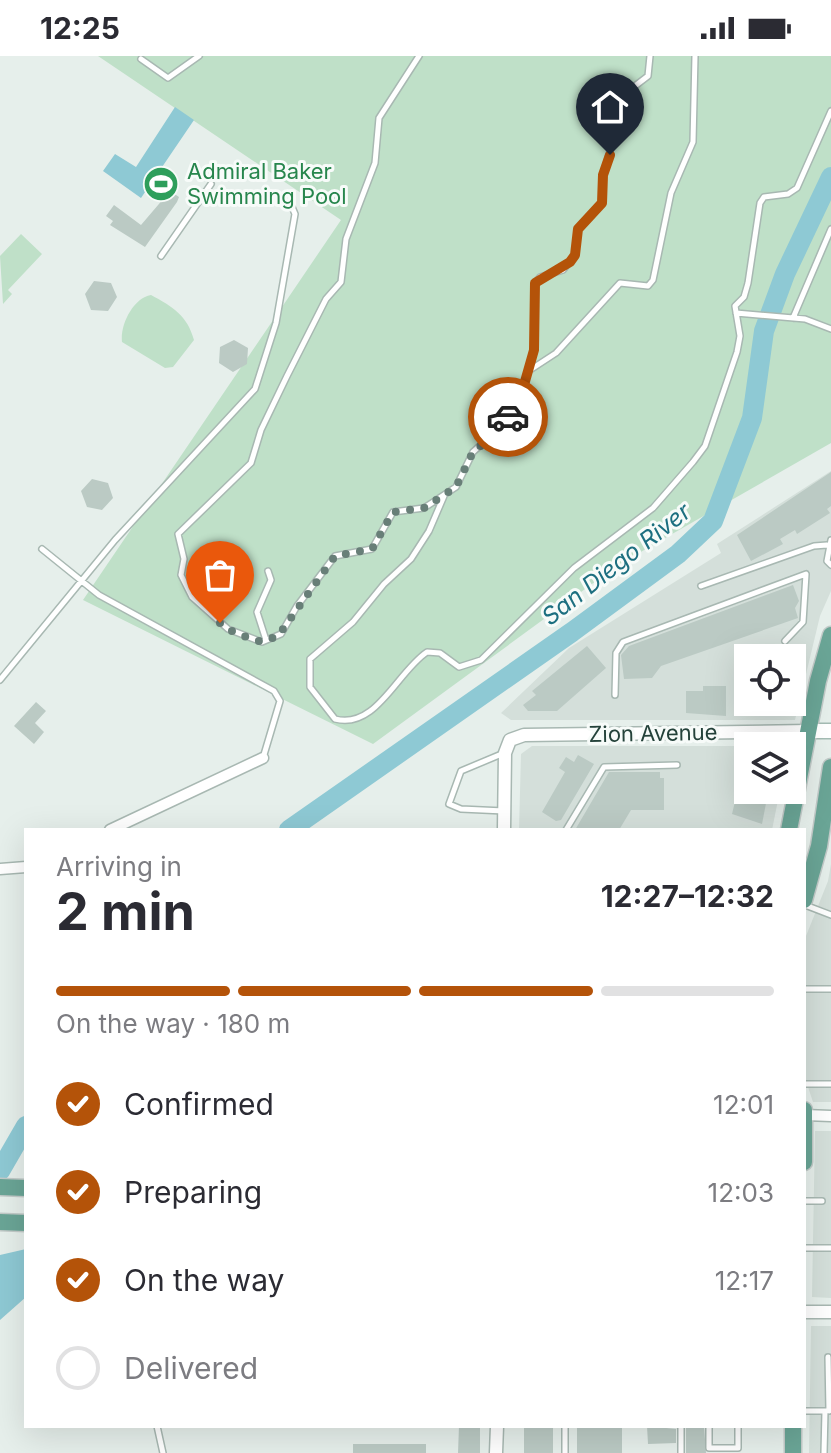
<!DOCTYPE html>
<meta charset="utf-8">
<style>
body{margin:0;font-family:Inter,sans-serif;background:#f7f7f7;color:#2b2b33;height:100vh;display:flex;flex-direction:column;font-size:30px;white-space:nowrap}
*{box-sizing:border-box;margin:0}
p{font-size:26px;color:#7c7c81}
.icon{flex:none;width:44px;height:44px;fill:none;stroke:currentColor;stroke-width:2;stroke-linecap:round;stroke-linejoin:round}
.map{position:relative;flex:1;overflow:hidden}
.drawer{position:absolute;left:24px;top:772px;width:782px;height:600px;display:flex;flex-direction:column;background:#fff;border-radius:0px;box-shadow:0 8px 32px #0002}
.drawer>*{flex:none}
.fabs{position:absolute;left:734px;top:588px;display:grid;gap:16px}
.fabs a{display:grid;place-items:center;width:72px;height:72px;border-radius:0px;background:#fff;box-shadow:0 8px 32px #0002;font-size:40px}
.pin{position:absolute;display:grid;place-items:center;width:68px;height:68px;color:#fff;margin:-82px -34px;border-radius:50% 50% 50% 0;rotate:-45deg;box-shadow:0 0 8px #0007}
.pin .icon{rotate:45deg}
.courier{position:absolute;display:grid;place-items:center;width:80px;height:80px;margin:-40px;border:6px solid #b45309;border-radius:50%;background:#fff;color:#222;box-shadow:0 2px 10px #0007}
.summary em{font-style:normal;font-weight:700}
.summary div{display:flex;flex-direction:column-reverse}
.summary{display:flex;align-items:center;justify-content:space-between;height:136px;padding:0 32px}
h1{font-size:52px;font-weight:700;line-height:60px}
.bar{display:grid;grid-template-columns:repeat(4,1fr);gap:12px 8px;align-content:center;height:96px;padding:0 32px}
.bar i{height:10px;border-radius:6px;background:#e1e1e2}
.bar .active{background:#b45309}
.bar p{grid-column:span 4}
ol{padding:0 32px;list-style:none}
li{display:flex;align-items:center;gap:24px;height:88px}
li p{margin-inline-start:auto}
li .icon{padding:8px;border-radius:50%;background:#b45309;color:#fff;stroke-width:4}
li:last-child{color:#7c7c81}
li i{width:44px;height:44px;border:4px solid #e1e1e2;border-radius:50%}
.status{display:flex;justify-content:space-between;align-items:center;height:56px;padding:0 40px;background:#fff;direction:ltr}
.status svg{height:22px;fill:currentColor}
.map>svg:first-child{display:block}
</style>
<div class="status"><b>12:25</b><svg viewBox="0 0 49 12"><path d="M0 12V9h3v3zM5 12V6h3v6zM10 12V3h3v9zM15 12V0h3v12zM26 1h20v11H26zM47 4h2v5h-2z"/></svg></div>
<div class="map">
<svg width="831" height="1397" viewBox="0 0 831 1397">
<rect width="100%" height="100%" fill="#e6efeb"/>
<path fill="#d4dfda" fill-rule="evenodd" d="M831,415V535L820,560L795,664H511L501,657L569,592L721,497L717,488ZM748,602H792V646H748Z
M532,690H772H748V734H780L772,774H519L521,698Z
M831,808V1046H813L804,1019V885L828,825Z
M815,1075H831V1242L812,1241Z
M811,1270H831V1397H809Z"/>
<path fill="#bfe0c8" d="M98,0H831V387L618,509L373,688L83,544L341,164Z
M21,178L42,198L8,234L12,238L3,248L0,200Z
M151,239C173,251 187,259 194,284L173,311L165,312L122,286C120,269 133,242 151,239Z"/>
<path fill="#8ec9d4" d="M175,51L194,64L141,142L103,115L115,98L136,111Z
M26,1193V1241L0,1264V1199Z"/>
<g fill="none" stroke-linecap="round" stroke-linejoin="round">
<path stroke="#8ec9d4" stroke-width="20" d="M289,774L572,576L678,498L713,465L752,362L764,275L785,218L831,121
M0,1115L26,1070"/>
</g>
<path fill="#bbcac4" d="M170,135L179,141L177,146L145,191L110,169L113,165L106,160L114,149L141,169Z
M94,225L111,227L117,241L108,255L91,254L85,238Z
M234,284L248,292L247,308L233,316L219,307L220,291Z
M831,416V450L827,453L830,457L797,478L795,474L780,483L783,488L751,505L737,479Z
M92,423L108,427L113,442L102,454L87,451L81,435Z
M793,529L799,545L795,552L798,562L661,610L652,622L624,623L621,599L629,590Z
M587,590L606,612L557,655H528L523,649L536,639L532,635Z
M703,630H726V660L686,657V635H703Z
M36,646L46,655L35,667L44,676L34,688L14,670Z
M578,699L594,708L561,764L556,765L542,756L565,716L559,712L566,701L574,706Z
M609,716H660V722H664V754H631L619,774H575Z
M739,729L768,737L762,768L732,758Z
M459,1370H480V1397H458Z
M524,1370H553V1397H524Z
M577,1370L622,1372V1397H577Z
M647,1370L676,1373V1387L648,1388Z
M686,1370H704L706,1397H686Z
M353,1388H426V1397H353Z"/>
<g fill="none" stroke-linecap="round" stroke-linejoin="round">
<defs>
<path id="service" d="M419,0L379,62L375,107L346,183L341,226L326,243L287,320L261,374L251,407L178,478L184,503L181,519L192,541L228,573L262,586L281,578L297,550L335,500L372,493L393,456L424,452L456,431L473,396L506,366L524,329L534,294L535,227L540,221L563,214L575,199L578,173L602,147L603,119L613,85L618,43L648,20L650,0
M141,3L168,22L199,0
M161,200L211,128
M736,257L805,263L831,273
M793,262L831,173
M530,314L556,297L620,227L648,230L653,224L671,137L693,86L695,0
M444,440L429,475L411,503L384,528L353,566L310,603V631L335,663C376,674 397,616 427,596L440,597L459,611L481,604L574,512L653,452L693,406L705,390L737,296L740,280L735,250L744,241L748,227L760,147L764,141L788,138L797,132L831,55
M831,484L827,505L831,509
M42,493L99,539L274,635L280,645L263,702
M701,530L814,490L827,489
M266,584L257,556L271,524L268,515
M0,624L115,484L255,333L276,267L295,158L292,151
M615,639L616,597L623,586L806,518L803,566L785,585
M504,755L461,753L449,748L461,715L504,697
M566,774L604,711L677,709
M805,849L831,859
M804,933H831
M804,1028H831
M804,1145H822
M804,1192H831
M828,1301L829,1355
M804,1355H826
M157,1370L163,1397
M565,1370V1397
M681,1370V1397
M709,1370V1392H738V1370
M824,1397L825,1355"/>
<path id="minor" d="M110,774L263,702
M0,813L26,811
M805,1059L831,1060"/>
<path id="tertiary" d="M504,774L505,697L510,684L524,679L809,675
M804,1256H831
M496,1397L497,1370"/>
<path id="secondary" d="M809,675H831"/>
<path id="primary" d="M789,774L818,625L831,579
M804,844L819,790L831,711
M804,1054V1106
M0,1131L26,1132
M0,1166L26,1167
M793,1397V1370"/>
</defs>
<use href="#service" stroke="#a8b8b2" stroke-width="8"/>
<use href="#minor" stroke="#a8b8b2" stroke-width="13"/>
<use href="#tertiary" stroke="#a8b8b2" stroke-width="15"/>
<use href="#secondary" stroke="#a4bbb3" stroke-width="17"/>
<use href="#primary" stroke="#c2cac8" stroke-width="19"/>
<use href="#service" stroke="#fff" stroke-width="5"/>
<use href="#minor" stroke="#fff" stroke-width="10"/>
<use href="#tertiary" stroke="#fff" stroke-width="12"/>
<use href="#secondary" stroke="#fff" stroke-width="14"/>
<use href="#primary" stroke="#6aa596" stroke-width="16"/>
</g>
<g fill="none" stroke-linecap="round" stroke-linejoin="round">
<path stroke="#687f78" stroke-width="8" stroke-dasharray="0 14.4" d="M220,567L235,577L262,586L278,580L335,500L372,493L393,456L424,452L456,431L473,396L500,374L508,361"/>
<path stroke="#b45309" stroke-width="10" d="M508,361L524,329L534,294L535,227L570,206L575,199L578,173L602,147L603,119L610,99"/>
</g>
<defs>
<symbol id="stadium-disc" viewBox="-11 -11 22 22"><circle r="9.5" fill="#2e9e5b" stroke="#f7fbf9"/><path d="M0-5a6.5 5 0 1 0 0 10a6.5 5 0 1 0 0-10ZM-3.5-1.8h7v3.6h-7Z" fill="#fff"/></symbol>
</defs>
<g fill-rule="evenodd">
<use href="#stadium-disc" x="141" y="108" width="40" height="40"/>
</g>
<g text-anchor="middle" dominant-baseline="central" stroke-width="6" stroke-linejoin="round" paint-order="stroke">
<g font-size="22" fill="#27864d" stroke="#f7fbf9" text-anchor="start">
<text x="187" y="115">Admiral Baker<tspan x="187" dy="25">Swimming Pool</tspan></text>
</g>
<g font-size="22" fill="#24423a" stroke="#f7fbf9">
<text transform="translate(653 677) rotate(-1)">Zion Avenue</text>
</g>
<g font-size="24" font-style="italic" fill="#1c6f80" stroke="#f7fbf9">
<text transform="translate(616 508) rotate(-38)">San Diego River</text>
</g>
</g>
</svg>
<div class="fabs">
<a><svg class="icon" aria-label="locate" viewBox="0 0 24 24"><circle cx="12" cy="12" r="6"/><path d="M12 2v4M12 18v4M2 12h4M18 12h4"/></svg></a>
<a><svg class="icon" aria-label="layers" viewBox="0 0 24 24"><path d="M12 4l9 5-9 5-9-5zM3 14l9 5 9-5"/></svg></a>
</div>
<div class="pin" style="left:220px;top:567px;background:#ea580c"><svg class="icon" aria-label="bag" viewBox="0 0 24 24"><path d="M5 8h14l-1 12H6zM9 8a3 3 0 0 1 6 0"/></svg></div>
<div class="pin" style="left:610px;top:99px;background:#1f2937"><svg class="icon" aria-label="home" viewBox="0 0 24 24"><path d="M3 11l9-7 9 7M6 9v11h12V9"/></svg></div>
<div class="courier" style="left:508px;top:361px"><svg class="icon" aria-label="car" viewBox="0 0 24 24"><path d="M5 17H2v-5l4-1 3-4h7l3 4 3 1v5h-3M9 17h6M6 11h13"/><circle cx="7" cy="17" r="2"/><circle cx="17" cy="17" r="2"/></svg></div>
<section class="drawer">
<div class="summary"><div><h1>2 min</h1><p>Arriving in</p></div><em>12:27–12:32</em></div>
<div class="bar"><i class="active"></i><i class="active"></i><i class="active"></i><i></i><p>On the way · 180 m</p></div>
<ol>
<li><svg class="icon" aria-label="check" viewBox="0 0 24 24"><path d="M5 12l5 5 9-10"/></svg>Confirmed<p>12:01</p></li>
<li><svg class="icon" aria-label="check" viewBox="0 0 24 24"><path d="M5 12l5 5 9-10"/></svg>Preparing<p>12:03</p></li>
<li><svg class="icon" aria-label="check" viewBox="0 0 24 24"><path d="M5 12l5 5 9-10"/></svg>On the way<p>12:17</p></li>
<li><i></i>Delivered</li>
</ol>
</section>
</div>
